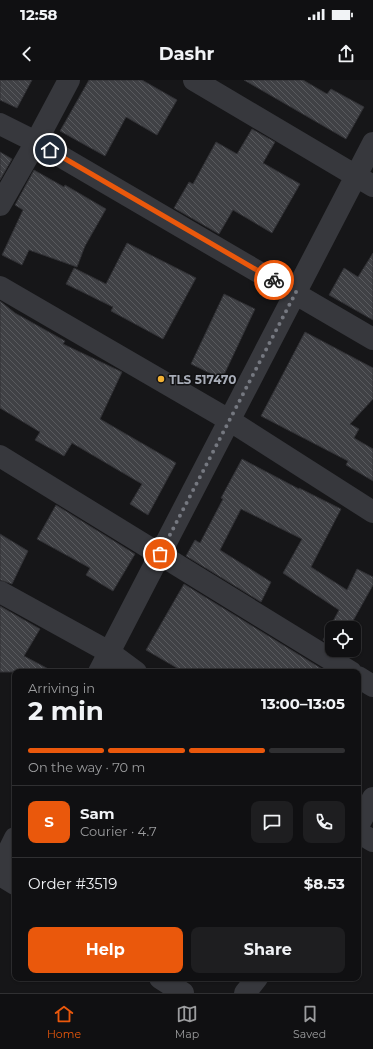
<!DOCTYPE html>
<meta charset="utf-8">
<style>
body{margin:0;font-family:Montserrat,sans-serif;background:#1e1e20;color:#f1f3f6;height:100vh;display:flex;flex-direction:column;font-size:15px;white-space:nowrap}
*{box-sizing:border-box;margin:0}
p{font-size:13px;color:#9c9d9f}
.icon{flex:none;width:22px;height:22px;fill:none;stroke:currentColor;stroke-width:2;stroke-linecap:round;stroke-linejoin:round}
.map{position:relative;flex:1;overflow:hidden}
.drawer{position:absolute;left:12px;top:589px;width:349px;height:312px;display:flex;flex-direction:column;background:#101012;border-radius:8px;box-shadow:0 1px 3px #0004,0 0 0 1px #303032}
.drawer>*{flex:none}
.controls{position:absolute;left:325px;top:541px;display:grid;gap:8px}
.controls a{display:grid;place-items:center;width:36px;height:36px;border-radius:8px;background:#101012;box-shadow:0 1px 3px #0004,0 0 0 1px #303032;font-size:20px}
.pin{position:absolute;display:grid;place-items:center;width:34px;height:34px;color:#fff;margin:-17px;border:2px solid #fff;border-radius:50%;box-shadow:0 1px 4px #0007}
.courier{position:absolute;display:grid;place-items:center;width:40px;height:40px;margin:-20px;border:3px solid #ea580c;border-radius:50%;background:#fff;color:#222;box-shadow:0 1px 5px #0007}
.headline em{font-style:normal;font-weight:700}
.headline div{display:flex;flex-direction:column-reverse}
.headline{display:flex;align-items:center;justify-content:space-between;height:68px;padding:0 16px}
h1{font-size:26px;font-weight:700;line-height:30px}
.bar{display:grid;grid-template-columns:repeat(4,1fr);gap:6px 4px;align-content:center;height:48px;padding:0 16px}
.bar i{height:5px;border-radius:3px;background:#303032}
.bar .selected{background:#ea580c}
.bar p{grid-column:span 4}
.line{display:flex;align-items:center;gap:10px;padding:0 16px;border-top:1px solid #303032}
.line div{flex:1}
.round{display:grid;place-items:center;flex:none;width:42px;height:42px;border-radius:8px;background:#1e1e20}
.button{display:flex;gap:8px;margin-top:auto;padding:8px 16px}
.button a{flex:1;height:46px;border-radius:8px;background:#ea580c;color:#fff;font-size:16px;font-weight:700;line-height:46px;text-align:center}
.button a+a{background:#1e1e20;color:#f1f3f6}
.status{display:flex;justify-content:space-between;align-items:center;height:28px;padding:0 20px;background:#101012;direction:ltr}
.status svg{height:11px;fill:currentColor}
header{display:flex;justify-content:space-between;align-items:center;height:52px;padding:0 16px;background:#101012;font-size:18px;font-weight:700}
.tabs{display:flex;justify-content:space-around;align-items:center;height:56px;border-top:1px solid #303032;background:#101012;font-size:11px;color:#9c9d9f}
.tabs a{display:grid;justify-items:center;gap:2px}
.tabs .selected{color:#ea580c}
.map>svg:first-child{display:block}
</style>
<div class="status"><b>12:58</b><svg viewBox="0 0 49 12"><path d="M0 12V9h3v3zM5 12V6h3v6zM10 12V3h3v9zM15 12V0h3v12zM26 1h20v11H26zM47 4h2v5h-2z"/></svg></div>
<header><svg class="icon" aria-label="back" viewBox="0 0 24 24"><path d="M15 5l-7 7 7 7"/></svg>Dashr<svg class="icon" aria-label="share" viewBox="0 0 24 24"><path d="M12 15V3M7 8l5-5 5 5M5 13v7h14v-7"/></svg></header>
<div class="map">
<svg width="373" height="913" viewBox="0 0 373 913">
<defs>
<pattern id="building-back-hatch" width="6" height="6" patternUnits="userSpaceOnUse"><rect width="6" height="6" fill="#404145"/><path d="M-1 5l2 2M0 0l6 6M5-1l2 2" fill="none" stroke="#595a5e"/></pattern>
</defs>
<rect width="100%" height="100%" fill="#161618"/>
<path fill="url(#building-back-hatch)" stroke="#303034" d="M0,0H32L17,28L0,20Z
M89,0H142L177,20L157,55L126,37L105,76L60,51Z
M244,0H303L327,14L331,9L364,27L346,59Z
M252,49L275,62L263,83L300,104L272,153L233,130L219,154L174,128L189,102L193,104L216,62L237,74Z
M0,72L12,79L0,100Z
M34,90L64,107L65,105L106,129L85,166L77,187L29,170L22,185L2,175L23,130L15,125Z
M127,163L196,198L163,259L111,231L113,227L66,204L74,188L106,204Z
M373,173V240L329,215L344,188L358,197Z
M224,214L255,229L222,299L191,284Z
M0,221L15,233L65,261L63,264L122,292L100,339L176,383L148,435L130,424L142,404L72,363L64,376L35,360L40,352L0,328Z
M305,252L373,288V319L350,344L359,349L354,358L373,369V401L346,385L348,381L261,336Z
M242,379L299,409V408L341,429L311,487L347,510L357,489L373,497V505L349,548H332V566L323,560L339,530L283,493L302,459L241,429L220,470L271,502L261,522L186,476L195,460L200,463L223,419L221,418Z
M56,425L135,474L113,511L86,495L90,488L37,459Z
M0,454L28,471L12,504L0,500Z
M184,504L327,592H184L146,570Z
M0,526L40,549L24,576L54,592H0Z"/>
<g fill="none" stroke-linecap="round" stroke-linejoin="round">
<path stroke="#37383d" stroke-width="22" d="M194,0L373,106
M0,44L36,62L373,259
M0,125L36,62L69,0
M0,207L229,340L373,432
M0,376L351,592
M0,512L109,572L136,592
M99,592L373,63
M358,597L373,606
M358,746L373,718
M358,752L373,761
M0,788L15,758
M0,795L15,804
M160,898L183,913
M245,913L257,898"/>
</g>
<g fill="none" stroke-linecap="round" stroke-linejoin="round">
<path stroke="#757880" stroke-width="4" stroke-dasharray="0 7.2" d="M160,474L296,212L274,200"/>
<path stroke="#ea580c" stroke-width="5" d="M50,70L274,200"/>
</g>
<circle fill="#f2b134" stroke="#111113" stroke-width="1.5" cx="161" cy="299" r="4"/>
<g text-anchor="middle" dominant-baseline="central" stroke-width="3" stroke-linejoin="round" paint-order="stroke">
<g font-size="12" font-weight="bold" fill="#a8adb8" stroke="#111113" text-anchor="start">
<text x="169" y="299">TLS 517470</text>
</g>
</g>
</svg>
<div class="controls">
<a><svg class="icon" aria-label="locate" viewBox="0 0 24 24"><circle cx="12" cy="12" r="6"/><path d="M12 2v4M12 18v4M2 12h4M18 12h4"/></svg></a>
</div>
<div class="pin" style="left:160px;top:474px;background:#ea580c"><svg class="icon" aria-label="bag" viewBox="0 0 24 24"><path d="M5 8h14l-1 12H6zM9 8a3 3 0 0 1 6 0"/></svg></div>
<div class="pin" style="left:50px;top:70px;background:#1f2937"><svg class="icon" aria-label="home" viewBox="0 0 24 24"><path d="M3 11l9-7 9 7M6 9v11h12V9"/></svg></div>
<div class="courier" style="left:274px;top:200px"><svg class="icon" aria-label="bike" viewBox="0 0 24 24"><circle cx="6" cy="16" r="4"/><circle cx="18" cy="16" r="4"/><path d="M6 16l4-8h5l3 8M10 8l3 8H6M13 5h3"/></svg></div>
<section class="drawer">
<div class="headline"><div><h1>2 min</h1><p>Arriving in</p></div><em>13:00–13:05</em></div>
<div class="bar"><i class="selected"></i><i class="selected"></i><i class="selected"></i><i></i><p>On the way · 70 m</p></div>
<div class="line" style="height:72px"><b class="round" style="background:#ea580c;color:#fff">S</b><div><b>Sam</b><p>Courier · 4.7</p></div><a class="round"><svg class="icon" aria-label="chat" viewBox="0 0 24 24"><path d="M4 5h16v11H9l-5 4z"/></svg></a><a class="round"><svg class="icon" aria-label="phone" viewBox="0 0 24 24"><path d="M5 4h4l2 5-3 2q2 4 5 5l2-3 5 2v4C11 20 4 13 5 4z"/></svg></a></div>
<div class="line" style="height:52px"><div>Order #3519</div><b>$8.53</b></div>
<div class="button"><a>Help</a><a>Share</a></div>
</section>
</div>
<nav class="tabs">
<a class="selected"><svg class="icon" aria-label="home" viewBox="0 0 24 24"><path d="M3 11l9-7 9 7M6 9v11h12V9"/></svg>Home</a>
<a><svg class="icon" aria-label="map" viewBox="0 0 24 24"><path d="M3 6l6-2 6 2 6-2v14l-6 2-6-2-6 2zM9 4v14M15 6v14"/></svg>Map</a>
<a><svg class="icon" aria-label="saved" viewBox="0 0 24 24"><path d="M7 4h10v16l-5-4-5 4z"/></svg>Saved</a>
</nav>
